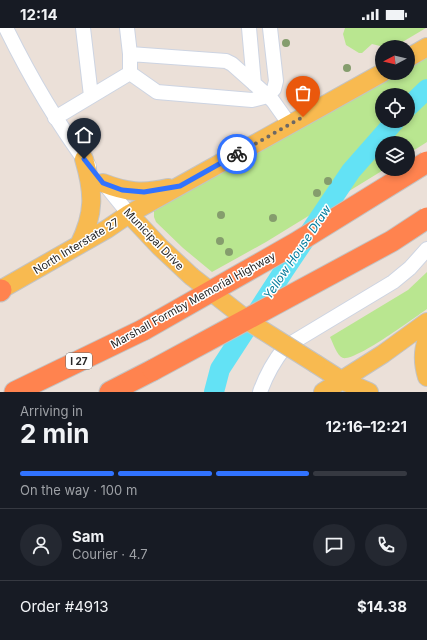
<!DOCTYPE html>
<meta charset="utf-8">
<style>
body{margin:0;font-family:Inter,sans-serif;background:#242831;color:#f1f3f6;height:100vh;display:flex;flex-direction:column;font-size:15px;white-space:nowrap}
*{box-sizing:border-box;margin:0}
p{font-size:13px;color:#9ea1a6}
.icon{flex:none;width:22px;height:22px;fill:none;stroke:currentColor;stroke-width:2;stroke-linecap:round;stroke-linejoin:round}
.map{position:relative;height:364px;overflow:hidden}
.drawer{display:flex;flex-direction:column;background:#171b24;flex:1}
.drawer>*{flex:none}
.needle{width:26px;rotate:263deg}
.tools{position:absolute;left:375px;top:12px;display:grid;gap:8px}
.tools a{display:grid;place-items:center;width:40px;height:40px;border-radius:50%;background:#171b24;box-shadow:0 2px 6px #0003;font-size:20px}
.pin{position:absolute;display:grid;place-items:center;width:34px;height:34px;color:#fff;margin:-41px -17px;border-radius:50% 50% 50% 0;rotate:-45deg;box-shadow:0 0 4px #0007}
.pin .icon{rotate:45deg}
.courier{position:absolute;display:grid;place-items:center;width:40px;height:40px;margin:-20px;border:3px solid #3173ff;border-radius:50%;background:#fff;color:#222;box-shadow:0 1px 5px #0007}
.head em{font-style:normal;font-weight:700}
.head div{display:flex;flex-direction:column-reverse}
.head{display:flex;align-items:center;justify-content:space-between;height:68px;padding:0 20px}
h1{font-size:26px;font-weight:700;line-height:30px}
.bar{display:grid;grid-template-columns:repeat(4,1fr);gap:6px 4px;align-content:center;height:48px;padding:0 20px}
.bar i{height:5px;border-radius:3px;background:#363941}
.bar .selected{background:#3173ff}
.bar p{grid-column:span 4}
.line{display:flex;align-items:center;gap:10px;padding:0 20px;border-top:1px solid #363941}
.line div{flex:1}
.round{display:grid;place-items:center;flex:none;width:42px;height:42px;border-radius:21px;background:#242831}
.status{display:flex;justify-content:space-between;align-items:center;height:28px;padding:0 20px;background:#171b24;direction:ltr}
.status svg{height:11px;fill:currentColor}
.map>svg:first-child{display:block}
</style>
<div class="status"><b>12:14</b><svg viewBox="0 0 49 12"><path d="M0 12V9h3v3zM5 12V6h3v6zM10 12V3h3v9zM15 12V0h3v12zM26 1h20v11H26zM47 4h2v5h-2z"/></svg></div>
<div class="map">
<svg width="427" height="364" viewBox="0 0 427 364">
<rect width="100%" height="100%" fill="#ebe0d8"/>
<path fill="#b9e690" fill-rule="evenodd" d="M345,0H426L394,19H384L372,16L362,25H359L346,17L343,6Z
M427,29V114L408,126V115H382V141H385L266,214L212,244L183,220L156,194L154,189V183L380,55L399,45H408V40ZM382,67H408V93H382Z
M427,244V281C414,290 356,333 343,330C337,328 333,315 330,309L408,262Z"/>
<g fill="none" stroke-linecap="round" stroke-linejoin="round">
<path stroke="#63e2f5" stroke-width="20" d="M408,79L427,61
M214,364L220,341L285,241L351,143L395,93"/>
<defs>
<path id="minor" d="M6,0C30,49 57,95 89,138
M83,0L91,68
M127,0L130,26
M249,0L254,56
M270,0L276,53L274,61L268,68L252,72L157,64L130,45V26L226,33L232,36L268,68L273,73L290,97
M55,90L130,45
M103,154L129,186
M260,364C266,347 274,333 285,319L393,254L410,240L427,221"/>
<path id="major" d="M408,30L427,19
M103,155C126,164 143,166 168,160
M129,186L160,219L191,248
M79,217C95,185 94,165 84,131
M0,262L107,201L129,186L382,45
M427,312C422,325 423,336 427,349
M316,336L341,352L369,364
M323,364L383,326L427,294"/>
<path id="highway" d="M0,263L1,262
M15,364L143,302
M110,364L153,342"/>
</defs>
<use href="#minor" stroke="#cdd4e2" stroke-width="16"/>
<use href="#major" stroke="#c3c3c3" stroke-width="20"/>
<use href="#highway" stroke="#c3c3c3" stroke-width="23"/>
<use href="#minor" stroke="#fff" stroke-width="14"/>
<use href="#major" stroke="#f8ba50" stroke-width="18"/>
<use href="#highway" stroke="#ff834f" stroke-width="21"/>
<defs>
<path id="major-bridge" d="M191,248L251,295L316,336"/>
<path id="highway-bridge" d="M143,302L296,215L427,134
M153,342L392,213L427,190"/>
</defs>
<use href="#major-bridge" stroke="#c3c3c3" stroke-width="20" stroke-linecap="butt"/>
<use href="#highway-bridge" stroke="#c3c3c3" stroke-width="23" stroke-linecap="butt"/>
<use href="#major-bridge" stroke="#f8ba50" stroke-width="18"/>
<use href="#highway-bridge" stroke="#ff834f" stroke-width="21"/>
</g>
<g fill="#859d6d">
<circle cx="286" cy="15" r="4"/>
<circle cx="347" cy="40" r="4"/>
<circle cx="328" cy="153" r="4"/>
<circle cx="317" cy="165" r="4"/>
<circle cx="221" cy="187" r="4"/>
<circle cx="273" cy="190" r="4"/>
<circle cx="220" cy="213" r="4"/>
<circle cx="229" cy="224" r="4"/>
</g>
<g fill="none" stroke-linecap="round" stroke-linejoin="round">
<path stroke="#6c6865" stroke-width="4" stroke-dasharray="0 7.2" d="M237,126L303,89"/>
<path stroke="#3173ff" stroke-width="5" d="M84,131L103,155L122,162L144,164L180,158L237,126"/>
</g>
<g text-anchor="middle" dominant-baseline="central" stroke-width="3" stroke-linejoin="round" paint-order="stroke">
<rect fill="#fff" stroke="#686868" stroke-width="1" x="66" y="325" width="26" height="16" rx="3"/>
<g font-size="10" font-weight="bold" fill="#272727">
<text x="79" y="333">I 27</text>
</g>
<g font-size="11" fill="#272727" stroke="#fff">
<text transform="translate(154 211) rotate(46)">Municipal Drive</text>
<text transform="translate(76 218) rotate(-31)">North Interstate 27</text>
<text transform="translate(193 272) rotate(-29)">Marshall Formby Memorial Highway</text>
</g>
<g font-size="12" font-style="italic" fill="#067d9d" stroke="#fff">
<text transform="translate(297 224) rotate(-56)">Yellow House Draw</text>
</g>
</g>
</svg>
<div class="tools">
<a><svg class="needle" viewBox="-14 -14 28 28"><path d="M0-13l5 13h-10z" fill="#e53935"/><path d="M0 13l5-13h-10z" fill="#9ea1a6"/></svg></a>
<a><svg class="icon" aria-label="locate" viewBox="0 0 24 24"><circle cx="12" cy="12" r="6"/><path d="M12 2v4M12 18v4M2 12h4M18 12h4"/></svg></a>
<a><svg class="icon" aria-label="layers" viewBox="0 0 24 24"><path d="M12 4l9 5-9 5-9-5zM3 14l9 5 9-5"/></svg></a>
</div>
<div class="pin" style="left:303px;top:89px;background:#ea580c"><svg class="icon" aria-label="bag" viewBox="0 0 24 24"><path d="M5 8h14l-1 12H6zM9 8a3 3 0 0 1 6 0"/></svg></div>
<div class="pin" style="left:84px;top:131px;background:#1f2937"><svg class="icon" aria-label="home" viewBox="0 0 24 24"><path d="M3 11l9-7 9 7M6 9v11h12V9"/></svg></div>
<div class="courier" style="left:237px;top:126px"><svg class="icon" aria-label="bike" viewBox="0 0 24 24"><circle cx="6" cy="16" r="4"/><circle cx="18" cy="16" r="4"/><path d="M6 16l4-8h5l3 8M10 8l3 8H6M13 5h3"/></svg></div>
</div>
<section class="drawer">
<div class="head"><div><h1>2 min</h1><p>Arriving in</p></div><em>12:16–12:21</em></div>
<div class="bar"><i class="selected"></i><i class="selected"></i><i class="selected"></i><i></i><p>On the way · 100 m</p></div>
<div class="line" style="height:72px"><a class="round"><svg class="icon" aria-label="person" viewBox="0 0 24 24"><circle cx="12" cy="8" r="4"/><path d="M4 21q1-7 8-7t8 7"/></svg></a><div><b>Sam</b><p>Courier · 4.7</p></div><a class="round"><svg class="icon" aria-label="chat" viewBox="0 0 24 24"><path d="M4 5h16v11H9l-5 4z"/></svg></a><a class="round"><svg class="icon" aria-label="phone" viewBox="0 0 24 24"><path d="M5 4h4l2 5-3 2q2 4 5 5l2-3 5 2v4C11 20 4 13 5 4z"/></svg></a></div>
<div class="line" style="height:52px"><div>Order #4913</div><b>$14.38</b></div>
</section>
